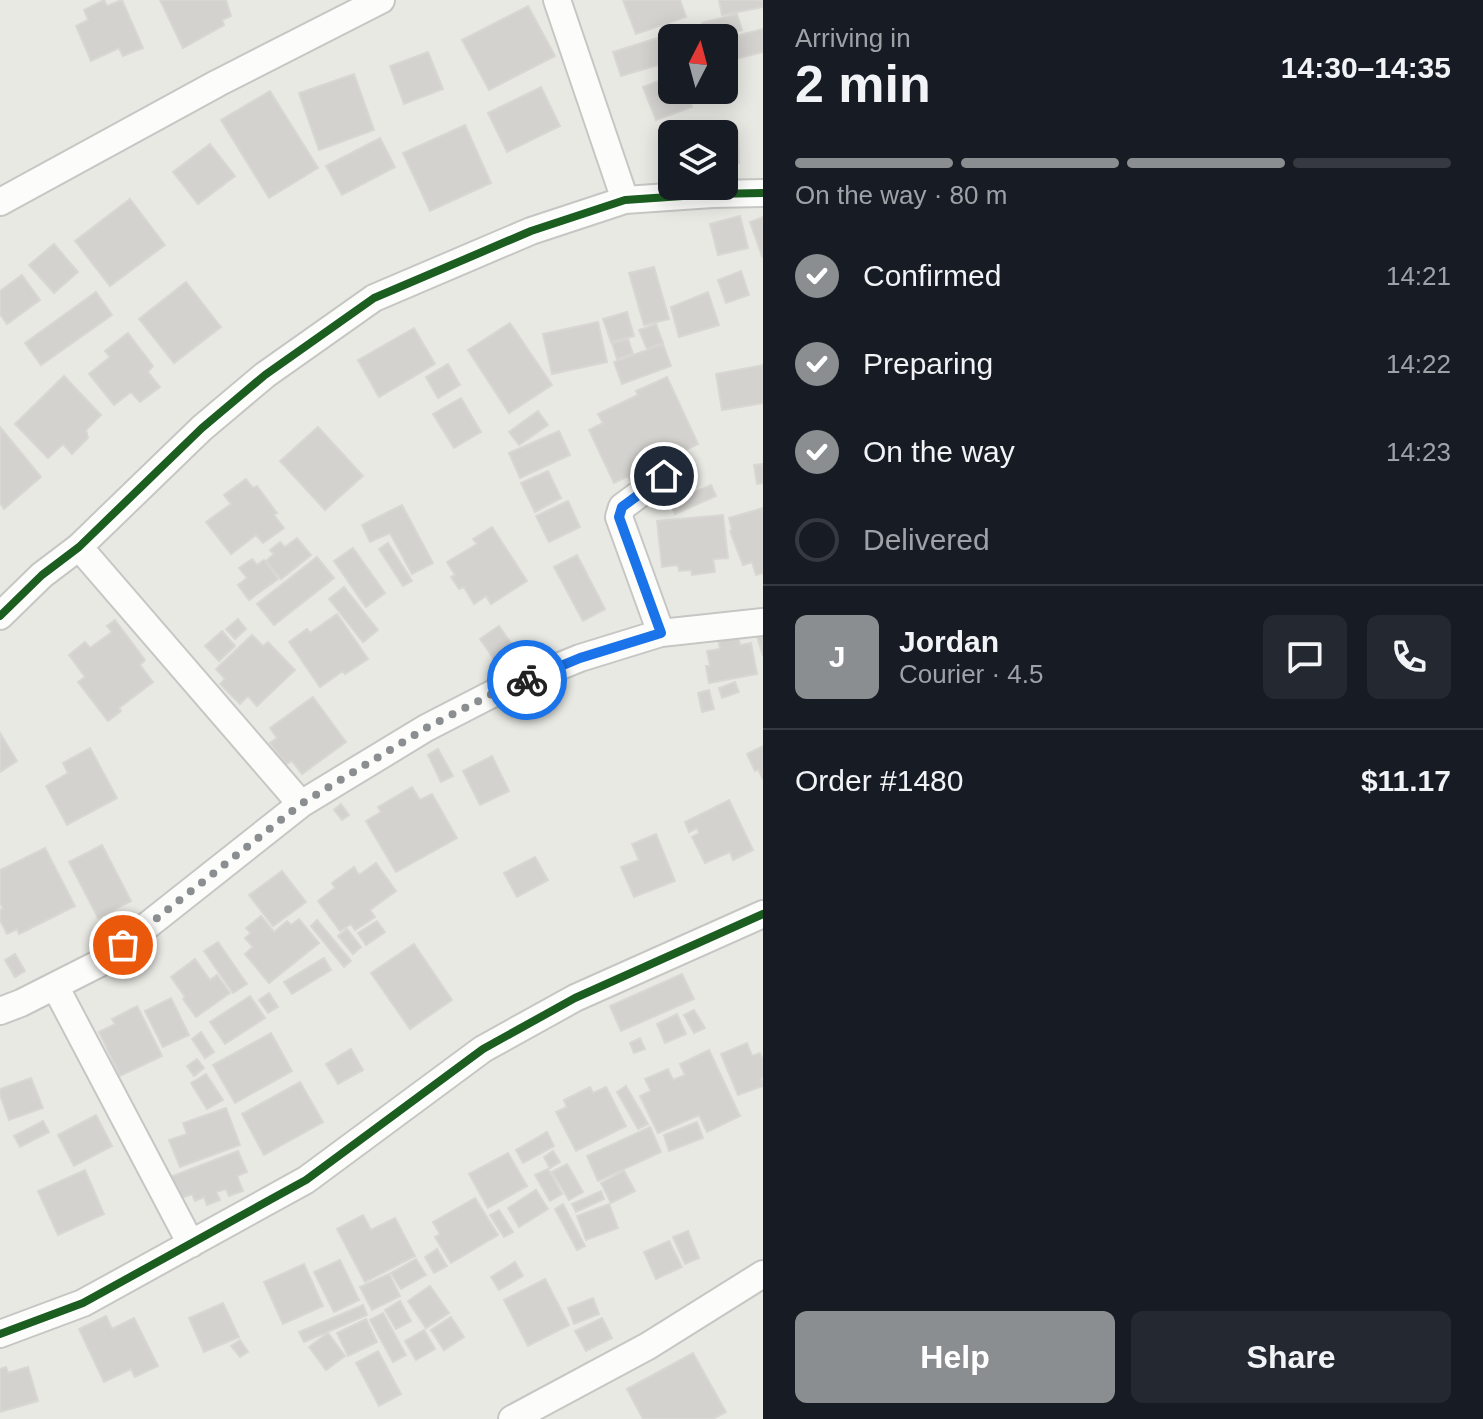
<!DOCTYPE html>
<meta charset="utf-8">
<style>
body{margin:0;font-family:Helvetica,sans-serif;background:#242831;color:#f1f3f6;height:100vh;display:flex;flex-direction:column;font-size:30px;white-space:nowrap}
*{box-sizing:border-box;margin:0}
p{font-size:26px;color:#9ea1a6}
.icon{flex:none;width:44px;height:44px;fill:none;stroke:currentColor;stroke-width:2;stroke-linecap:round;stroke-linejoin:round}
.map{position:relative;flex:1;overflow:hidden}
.side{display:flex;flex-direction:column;background:#171b24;width:720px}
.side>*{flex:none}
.needle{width:52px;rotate:6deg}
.tools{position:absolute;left:658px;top:24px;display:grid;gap:16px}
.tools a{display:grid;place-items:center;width:80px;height:80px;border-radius:12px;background:#171b24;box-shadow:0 4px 20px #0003;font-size:40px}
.pin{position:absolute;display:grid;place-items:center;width:68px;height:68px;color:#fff;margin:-34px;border:4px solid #fff;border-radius:50%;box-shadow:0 2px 8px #0007}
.courier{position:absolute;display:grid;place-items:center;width:80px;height:80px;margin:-40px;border:6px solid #1a73e8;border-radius:50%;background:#fff;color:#222;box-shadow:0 2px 10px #0007}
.overview em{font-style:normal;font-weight:700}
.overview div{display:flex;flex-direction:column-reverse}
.overview{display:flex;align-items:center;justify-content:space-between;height:136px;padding:0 32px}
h1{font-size:52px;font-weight:700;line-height:60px}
.bar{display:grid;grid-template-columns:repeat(4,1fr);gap:12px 8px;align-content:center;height:96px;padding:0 32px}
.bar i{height:10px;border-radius:6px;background:#363941}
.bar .on{background:#8b8e90}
.bar p{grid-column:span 4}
.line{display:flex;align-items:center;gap:20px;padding:0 32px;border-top:2px solid #363941}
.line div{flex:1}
.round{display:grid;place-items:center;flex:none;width:84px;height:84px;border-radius:12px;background:#242831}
ol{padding:0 32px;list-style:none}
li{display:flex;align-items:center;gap:24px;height:88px}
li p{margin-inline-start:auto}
li .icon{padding:8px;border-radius:50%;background:#8b8e90;color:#fff;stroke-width:4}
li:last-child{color:#9ea1a6}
li i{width:44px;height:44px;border:4px solid #363941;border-radius:50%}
.cta{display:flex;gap:16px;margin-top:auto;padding:16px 32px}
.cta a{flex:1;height:92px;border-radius:12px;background:#8b8e90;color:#fff;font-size:32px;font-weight:700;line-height:92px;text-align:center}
.cta a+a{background:#242831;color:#f1f3f6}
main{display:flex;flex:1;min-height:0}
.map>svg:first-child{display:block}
</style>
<main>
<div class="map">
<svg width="763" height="1419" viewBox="0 0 763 1419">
<rect width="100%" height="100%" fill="#e9e9e4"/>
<path fill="#d3d2cf" stroke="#d8d7d3" stroke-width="2" d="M104,0L107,6L122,0L143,48L123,56L119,48L91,61L76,26L88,20L84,10Z
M160,0H226L231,16L222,20L224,25L183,48Z
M623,0H680L686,17L636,34Z
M719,0H763V7L722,15Z
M528,6L555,56L489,90L462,40Z
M737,14L742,30L714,38H707L702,23Z
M702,27L705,38H673L672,36Z
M763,29V52L724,62V39Z
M670,34L672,41V61L621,76L613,52Z
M428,52L443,89L404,104L390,66Z
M354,74L374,130L319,150L299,93Z
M672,76V90H686L692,107L656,120L643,87Z
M541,87L560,126L507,152L488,113Z
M270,91L318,168L269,198L221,120Z
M465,125L491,183L430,211L403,153Z
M738,132L739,163H724V134H703Z
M380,138L395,167L342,195L326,166Z
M210,144L235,176L198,204L173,172Z
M130,199L165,245L110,286L75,241Z
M740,216L748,248L718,255L710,224Z
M763,217V255L762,256L750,222Z
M54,244L78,272L54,293L29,265Z
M654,267L669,319L644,325L629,273Z
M741,271L749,295L726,303L718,280Z
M22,275L40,300L7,324L0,314V291Z
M186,282L221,327L174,363L139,319Z
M96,292L112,315L41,365L25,343Z
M708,292L719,325L679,337L671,307Z
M627,312L634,336L611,342L603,319Z
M598,322L607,362L552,374L543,334Z
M510,323L552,385L509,413L468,350Z
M656,324L663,343L647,349L639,330Z
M414,328L435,364L379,397L358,360Z
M128,333L153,366L148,372L160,387L140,402L131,392L114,405L89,374L110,357L105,351Z
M628,339L633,354L617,359L612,343Z
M663,344L671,366L622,384L614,362Z
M448,364L460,385L438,398L426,377Z
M763,365V403L722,410L716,374Z
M64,376L101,415L86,430L88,438L72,454L63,444L48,458L15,424Z
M667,377L698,444L670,457L672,461L630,480L628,476L614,483L589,430L603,423L598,414L638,395L636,391Z
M461,398L481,432L454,448L433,414Z
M538,411L548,425L519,445L509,432Z
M0,427L41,477L4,509L0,503Z
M318,427L363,476L325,510L280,461Z
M559,431L570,455L520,478L509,453Z
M763,464V483L757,484L754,465Z
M548,471L561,498L535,512L521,483Z
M246,479L253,488L257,486L277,513L274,515L284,528L263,543L256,535L231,554L206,522L231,504L224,495Z
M711,485L716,496L675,514L670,503Z
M568,501L580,527L549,542L536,516Z
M402,505L433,563L412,574L390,533L370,542L362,525Z
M763,508V573L756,575L752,562L743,565L730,531L732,530L729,518Z
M723,515L728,558L713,559L715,572L692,575L691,570L679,571L678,565L662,567L657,521Z
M492,527L527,581L491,604L486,596L474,604L464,587L459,589L451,577L455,575L447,562L477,544L473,539Z
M297,538L311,555L281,579L266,561L274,554L270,550L280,542L285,547Z
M388,543L412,581L403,586L379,549Z
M353,548L385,593L366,607L334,561Z
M577,555L605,609L583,621L554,567Z
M317,557L334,578L274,625L257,604Z
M252,559L257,565L264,560L278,579L249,600L238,585L247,578L239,568Z
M344,587L378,630L363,642L329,599Z
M337,614L368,659L345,674L343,671L320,687L289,642L307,629L310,633Z
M238,619L246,629L235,639L226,629Z
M115,620L145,660L140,665L153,682L119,708L121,711L108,721L78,682L85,677L69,655L85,642L90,648L112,632L107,626Z
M499,626L518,653L499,666L480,639Z
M222,631L235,646L219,661L205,646Z
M763,631V656L756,633Z
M252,635L263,646L268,642L295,670L257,706L248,696L240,704L220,684L225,679L216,669Z
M738,635L740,645L751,643L757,674L709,683L706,666H710L707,651L720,649L718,638Z
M735,682L739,692L722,698L719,688Z
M709,690L714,709L702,712L698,693Z
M313,697L346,742L302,774L292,761L286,764L270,743L277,738L270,728Z
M0,733L17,761L0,772Z
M763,746V779L758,769L755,771L747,754Z
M90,748L117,798L67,825L46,786L68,773L63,763Z
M438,749L453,776L441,782L428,755Z
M492,756L509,791L480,805L463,771Z
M412,787L420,800L432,794L457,838L396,872L366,821L381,812L378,807Z
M729,800L753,850L733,860L730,852L705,863L692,837L699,833L697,828L689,832L685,822Z
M341,804L349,815L342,820L334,810Z
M656,834L675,881L634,897L621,867L639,860L632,844Z
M102,845L131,901L98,918L69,862Z
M45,848L75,906L19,934L17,929L7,934L0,920V910L3,909L0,902V870Z
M535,857L548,880L517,897L504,873Z
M376,863L396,891L370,910L375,917L355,930L351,924L340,931L318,901L335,888L332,883L354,867L359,875Z
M282,871L306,902L273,926L249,895Z
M261,916L274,932L287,921L291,925L299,919L319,943L269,983L245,954L253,947L245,938L251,933L246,928Z
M317,920L351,961L344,967L311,926Z
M377,921L385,932L366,945L358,933Z
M347,929L361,947L353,954L338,936Z
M218,942L247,984L233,993L204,951Z
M414,944L452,1000L410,1029L371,973Z
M15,954L25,971L15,977L5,960Z
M324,958L331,970L292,994L284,982Z
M195,959L210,980L217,975L230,993L196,1017L183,999L185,997L171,977Z
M682,974L694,999L621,1031L610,1006Z
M269,993L278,1007L268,1013L259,1000Z
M250,996L265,1018L225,1044L210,1022Z
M171,998L189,1035L163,1047L145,1011Z
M137,1006L162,1056L120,1076L99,1032L115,1024L112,1019Z
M694,1010L705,1028L694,1033L684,1015Z
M677,1014L686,1034L665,1043L657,1024Z
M201,1032L214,1052L205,1058L192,1039Z
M271,1033L292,1071L235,1103L213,1065Z
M640,1038L645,1049L634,1053L630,1043Z
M747,1043L752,1056L760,1053L763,1060V1077L761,1078L763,1086L738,1095L721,1054Z
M351,1049L363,1070L338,1084L326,1064Z
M709,1050L740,1116L707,1132L699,1115L658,1133L640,1096L651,1091L645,1079L668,1069L673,1080L685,1075L680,1064Z
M197,1059L204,1068L194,1076L187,1066Z
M206,1074L223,1100L207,1109L191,1083Z
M31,1078L43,1108L9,1120L0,1095V1089Z
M300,1082L323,1122L264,1155L242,1114Z
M626,1086L648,1124L638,1129L617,1092Z
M590,1087L593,1093L606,1087L626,1126L576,1151L556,1112L567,1107L564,1100Z
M226,1108L240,1145L180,1167L169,1140L187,1134L183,1123Z
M96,1115L112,1146L74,1166L58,1135Z
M43,1121L49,1132L20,1147L14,1136Z
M697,1122L703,1138L669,1151L664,1135Z
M650,1127L661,1152L598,1181L587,1156Z
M547,1132L554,1146L523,1163L516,1150Z
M238,1151L247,1172L237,1176L243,1191L229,1196L226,1189L216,1192L220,1200L207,1205L204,1197L195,1201L192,1194L179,1199L170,1177Z
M553,1151L560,1162L550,1168L544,1157Z
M508,1153L527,1186L488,1208L469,1174Z
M567,1164L583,1192L569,1200L552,1172Z
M548,1169L562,1194L550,1201L535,1175Z
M85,1170L104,1214L58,1235L38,1191Z
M624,1171L635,1191L611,1203L601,1183Z
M536,1190L548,1209L519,1227L508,1208Z
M601,1191L604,1199L576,1212L572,1204Z
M475,1198L498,1235L451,1263L435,1237L440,1234L433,1222Z
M563,1204L585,1246L577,1250L555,1209Z
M609,1204L618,1228L586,1240L577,1216Z
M499,1210L513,1232L504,1237L490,1215Z
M363,1215L371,1230L395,1218L415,1256L365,1282L337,1229Z
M688,1231L699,1258L685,1264L673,1237Z
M669,1241L682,1267L656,1279L644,1252Z
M437,1249L447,1266L434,1273L425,1257Z
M416,1259L426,1275L401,1289L391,1273Z
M340,1260L359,1300L334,1312L314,1272Z
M515,1262L523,1276L499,1290L491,1277Z
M304,1264L323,1306L283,1324L264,1282Z
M389,1274L400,1296L372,1310L360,1287Z
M545,1279L569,1325L528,1346L504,1300Z
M430,1286L449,1313L426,1328L408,1301Z
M593,1298L599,1314L574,1324L568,1308Z
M400,1301L411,1321L396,1329L385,1310Z
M223,1303L239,1337L204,1352L189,1318Z
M363,1305L367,1315L304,1342L299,1332Z
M383,1313L406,1355L393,1362L370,1320Z
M106,1316L112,1329L134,1318L158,1366L135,1377L131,1369L104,1382L79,1329Z
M451,1317L464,1337L444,1350L431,1330Z
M602,1318L612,1338L586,1351L575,1331Z
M366,1319L377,1342L348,1356L337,1333Z
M424,1330L435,1349L416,1360L405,1341Z
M328,1333L345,1356L326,1370L309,1347Z
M240,1340L248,1352L240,1357L231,1346Z
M378,1351L401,1394L379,1406L356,1363Z
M693,1353L726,1412L713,1419H643L627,1389Z
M6,1367L8,1373L28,1367L38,1401L0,1412V1369Z"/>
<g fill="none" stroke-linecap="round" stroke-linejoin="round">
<defs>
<path id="street" d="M557,0L625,200
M0,202L218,83L381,0
M79,547L301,804
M0,616L42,575L79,547L202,428L265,375L374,298L531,231L625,200L712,194L763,193
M661,633L619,517L622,507L664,476
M55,986L191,1244
M0,1011L21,1003L100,963L301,804L426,728L494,693L580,658L661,633L763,622
M0,1334L83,1303L306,1180L483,1049L575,998L763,914
M512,1419L648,1346L763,1274"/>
</defs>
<use href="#street" stroke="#c6c6c4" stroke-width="30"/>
<use href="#street" stroke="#fcfcfb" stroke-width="26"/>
<defs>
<path id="cycleway" d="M0,616L42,575L79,547L202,428L265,375L374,298L531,231L625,200L712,194L763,193
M0,1334L83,1303L306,1180L483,1049L575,998L763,914"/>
</defs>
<use href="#cycleway" stroke="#fff" stroke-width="13"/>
<use href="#cycleway" stroke="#1b5e20" stroke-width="8"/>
</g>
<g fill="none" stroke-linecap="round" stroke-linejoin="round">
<path stroke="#8b8e90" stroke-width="8" stroke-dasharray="0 14.4" d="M123,945L301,804L426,728L494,693L527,680"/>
<path stroke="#1a73e8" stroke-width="10" d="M527,680L580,658L661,633L619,517L622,507L664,476"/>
</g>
</svg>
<div class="tools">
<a><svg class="needle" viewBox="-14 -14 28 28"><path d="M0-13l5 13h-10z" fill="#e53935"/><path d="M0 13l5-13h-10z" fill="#9ea1a6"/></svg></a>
<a><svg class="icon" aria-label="layers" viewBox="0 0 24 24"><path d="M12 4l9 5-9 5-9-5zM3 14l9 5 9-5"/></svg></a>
</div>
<div class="pin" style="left:123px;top:945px;background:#ea580c"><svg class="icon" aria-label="bag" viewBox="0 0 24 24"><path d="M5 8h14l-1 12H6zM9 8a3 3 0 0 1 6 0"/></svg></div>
<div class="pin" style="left:664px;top:476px;background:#1f2937"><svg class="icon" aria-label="home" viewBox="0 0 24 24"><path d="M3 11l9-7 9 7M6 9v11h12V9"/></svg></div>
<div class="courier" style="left:527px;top:680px"><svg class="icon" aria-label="bike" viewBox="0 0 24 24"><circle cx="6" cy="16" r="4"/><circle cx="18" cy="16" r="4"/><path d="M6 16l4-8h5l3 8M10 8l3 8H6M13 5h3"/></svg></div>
</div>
<section class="side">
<div class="overview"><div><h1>2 min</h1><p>Arriving in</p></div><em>14:30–14:35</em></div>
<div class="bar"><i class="on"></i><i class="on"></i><i class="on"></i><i></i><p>On the way · 80 m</p></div>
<ol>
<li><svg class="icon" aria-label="check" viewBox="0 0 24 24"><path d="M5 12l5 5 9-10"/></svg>Confirmed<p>14:21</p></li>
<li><svg class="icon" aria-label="check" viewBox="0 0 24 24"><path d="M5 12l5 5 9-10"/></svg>Preparing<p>14:22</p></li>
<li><svg class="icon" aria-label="check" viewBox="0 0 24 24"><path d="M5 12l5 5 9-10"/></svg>On the way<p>14:23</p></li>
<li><i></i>Delivered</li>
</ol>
<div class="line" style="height:144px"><b class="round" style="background:#8b8e90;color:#fff">J</b><div><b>Jordan</b><p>Courier · 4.5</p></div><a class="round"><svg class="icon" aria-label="chat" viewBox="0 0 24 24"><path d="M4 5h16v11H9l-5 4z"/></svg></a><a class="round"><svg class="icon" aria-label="phone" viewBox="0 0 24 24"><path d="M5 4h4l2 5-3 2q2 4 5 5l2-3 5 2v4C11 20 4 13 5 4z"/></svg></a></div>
<div class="line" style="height:104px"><div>Order #1480</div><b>$11.17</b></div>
<div class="cta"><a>Help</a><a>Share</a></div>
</section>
</main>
